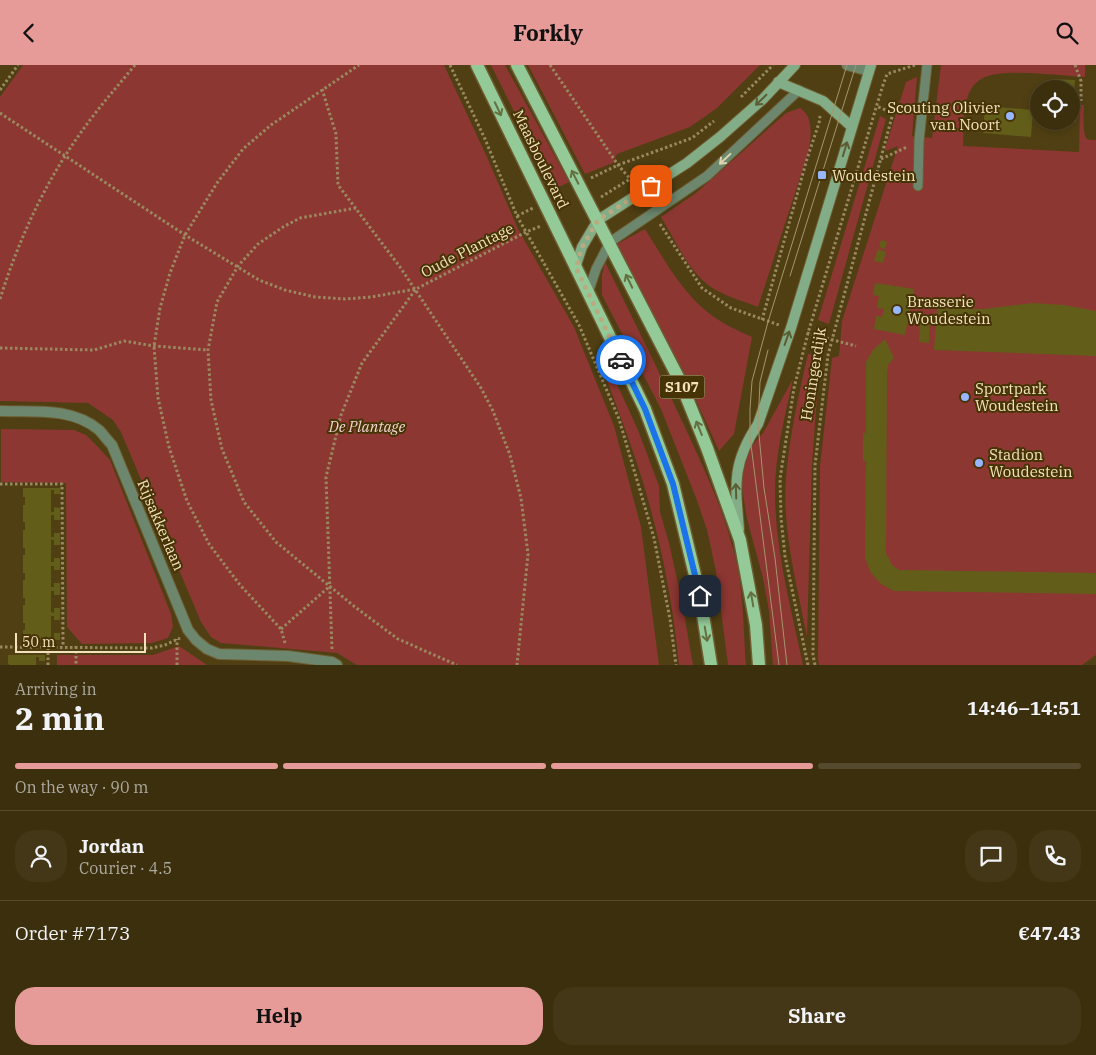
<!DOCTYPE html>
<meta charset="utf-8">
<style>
body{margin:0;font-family:"IBM Plex Serif",serif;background:#433717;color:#f1f3f6;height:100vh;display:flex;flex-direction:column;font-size:19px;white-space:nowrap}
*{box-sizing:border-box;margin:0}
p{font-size:16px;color:#aca99e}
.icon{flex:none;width:28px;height:28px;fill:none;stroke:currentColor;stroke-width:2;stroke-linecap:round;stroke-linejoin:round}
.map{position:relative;height:600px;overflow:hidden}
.panel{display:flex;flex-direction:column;background:#3c2f0e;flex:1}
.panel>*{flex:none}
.controls{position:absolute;left:1030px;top:15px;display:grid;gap:10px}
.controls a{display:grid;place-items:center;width:50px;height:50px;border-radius:50%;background:#3c2f0e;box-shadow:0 2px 8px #0003,0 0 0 1px #554a2e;font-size:25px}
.scale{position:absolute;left:15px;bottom:12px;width:131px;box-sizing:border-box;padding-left:5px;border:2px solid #f3e2bc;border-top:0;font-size:14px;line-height:18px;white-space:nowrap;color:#f3e2bc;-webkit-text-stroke:4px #463406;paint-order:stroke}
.pin{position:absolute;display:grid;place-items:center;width:42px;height:42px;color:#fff;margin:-21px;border-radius:10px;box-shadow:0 2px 8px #0006}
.courier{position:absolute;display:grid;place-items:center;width:50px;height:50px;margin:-25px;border:4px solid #1a73e8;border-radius:50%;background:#fff;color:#222;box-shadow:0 1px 6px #0007}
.headline em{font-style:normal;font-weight:800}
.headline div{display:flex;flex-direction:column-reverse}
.headline{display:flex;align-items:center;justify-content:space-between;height:85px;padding:0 15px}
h1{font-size:32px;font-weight:800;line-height:38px}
.bar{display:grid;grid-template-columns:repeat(4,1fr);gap:8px 5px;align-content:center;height:60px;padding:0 15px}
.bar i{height:6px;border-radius:4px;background:#554a2e}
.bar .on{background:#e69b98}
.bar p{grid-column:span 4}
.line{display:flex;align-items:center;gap:12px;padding:0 15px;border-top:1px solid #554a2e}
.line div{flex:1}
.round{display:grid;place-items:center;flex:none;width:52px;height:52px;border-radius:20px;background:#433717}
.button{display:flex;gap:10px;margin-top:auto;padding:10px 15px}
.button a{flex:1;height:58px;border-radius:20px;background:#e69b98;color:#111;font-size:20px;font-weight:800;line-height:58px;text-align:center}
.button a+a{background:#433717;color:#f1f3f6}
header{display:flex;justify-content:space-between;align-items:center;height:65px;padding:0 15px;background:#e69b98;color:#111;font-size:22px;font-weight:800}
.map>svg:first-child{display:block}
</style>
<header><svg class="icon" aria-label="back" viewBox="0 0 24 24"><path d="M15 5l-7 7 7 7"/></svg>Forkly<svg class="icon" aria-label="search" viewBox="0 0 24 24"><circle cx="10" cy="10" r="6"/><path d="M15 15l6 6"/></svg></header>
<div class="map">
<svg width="1096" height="600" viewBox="0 0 1096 600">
<rect width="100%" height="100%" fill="#503f13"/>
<path fill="#8c3732" d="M23,0H444L487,92L518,164L574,262L614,361L641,462L659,600H357L337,588L221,578L211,572L201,557L121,367L113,355L88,338L0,336V32Z
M491,0H505L569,117L553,125Z
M528,0H760L717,43L690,62L617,89L613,98L585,109Z
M941,0H1085V12C1060,11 1007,3 985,12C978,15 972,21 969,28C962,44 964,64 963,81L1079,87L1080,40H1084C1084,47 1082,70 1087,74C1089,75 1094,75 1096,75V590L1082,600H819L818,593L820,401L832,293L839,291L842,256L898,81L886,86L885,84L906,17L917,12L912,71L932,73Z
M800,43C814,52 811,71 809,85L758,242C743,236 724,231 711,222C688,206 675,175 661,152L696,128L786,48Z
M880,51L886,54L829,259L818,255Z
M645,164C663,192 679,223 705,245C719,257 736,265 752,272L734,369L719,386L688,317L617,179Z
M605,197C633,254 662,312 689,371C705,406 722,442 732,480C744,518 743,560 746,600H728L716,506L707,465L698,438L661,344L602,230V210Z
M808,289L820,291L812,400L807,572C797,520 782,466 786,413C789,372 799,328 808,289Z
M606,313L617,319L638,365L659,421L660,447L669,478L682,537L693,600H679C673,538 661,477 643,417C632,382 619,347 606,313Z
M793,314C785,351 775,389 775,427C775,485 791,543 803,600H773L769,546L763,513L747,454L741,416L750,383L763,368Z
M1,364L74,365L86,370L98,382L110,395L171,549L173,562L168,573L152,578L82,579L67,562L66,418L1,417Z
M179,581L207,600H57V590H153Z"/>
<path fill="#625e1a" d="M1052,14L1075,15L1074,29H1071V24H1051Z
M985,41L1033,45L1031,72L983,68Z
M1072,41H1076V57H1072Z
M881,175L887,177L885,184L879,182Z
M878,184L886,187L883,198L874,196Z
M875,218L914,224L905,270L874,264L876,251L882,252L884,244L877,243L879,231L873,230Z
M1033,238L1064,240L1096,246V291L934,285L937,243L983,244Z
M920,256H929V278L919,277Z
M885,274L894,293L888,300L887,310L886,488L892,500L899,505L1096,508V529L894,526L881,519L871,508L865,493L866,396H863V368H866V297L873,285Z
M23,423H60V429H54V425H51V447H54V442L60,443V455H54V450H51V472H54V468H60V480H54V475H51V497H54V493H60V505H54V501H51V522H54V518H60V530H54V526H51V547L54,548V543H60V555H54V551H51V573H54V568H60V575H23V565H25V558H23V540H25V533H23V515H25V508H23V490H25V483H23V465H25V457H23V440H25V432H23Z
M8,590H45V596H39V592H36V600H10L8,599Z"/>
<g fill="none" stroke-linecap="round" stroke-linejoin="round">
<defs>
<path id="lane" d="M918,121L919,76L927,0
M588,228L596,204L610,177L707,111L799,25"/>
<path id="street" d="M847,0L869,6
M0,346C33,347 72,342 99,365C103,369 107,375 112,380L188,565L196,575L207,584L219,589L288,591L332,597L337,600"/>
<path id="secondary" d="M778,17L823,36L852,62
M575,203L582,182L598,155L687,98L720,72L763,34L795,0
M739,464C735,419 732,398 758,359L791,263L871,0"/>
<path id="primary" d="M477,0L645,344L673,419L700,531L711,600
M517,0L680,316L707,383L740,475L756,560L759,600"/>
</defs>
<use href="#lane" stroke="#6d5c31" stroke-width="11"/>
<use href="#street" stroke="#6d5c31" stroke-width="12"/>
<use href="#secondary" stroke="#6d5c31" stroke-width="12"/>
<use href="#primary" stroke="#6d5c31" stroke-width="15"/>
<path stroke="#9a8960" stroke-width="3" stroke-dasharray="2.5 2.5" stroke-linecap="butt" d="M450,0L485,74L517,151L579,260L619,354L654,473L670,554L676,600
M550,0L618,100L632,116
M1075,0L1081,16V36
M322,24L336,69L338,120L400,202L481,323L493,346L510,390L521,433L528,489L517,600
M0,25L18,0
M741,32L773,0
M0,48L185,170L259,215L285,225L315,232L345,234L371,232L416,224L526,167L541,161
M881,94L907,82
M591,113L618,100L692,73L714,56
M601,132L630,114
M356,143L300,153L283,162L258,179L238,201L217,237L208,285L211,335L222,384L244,437L276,477L355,542L398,574L457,600
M517,151L533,143
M660,159L702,223L731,243L779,260
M0,234C19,174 45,117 82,66C98,43 117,22 135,0
M762,255L807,94L819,58L820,51
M807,268L856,281
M0,283L94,285L124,276L154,281L208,285
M0,419H62L63,581
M281,564L330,521
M285,578L281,564L240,520L209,479L187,436L169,382L158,333L154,281L160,243L170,208L185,170L217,118L243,84L271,60L359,0
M76,581V600
M0,582L152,583L165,580L180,573
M332,584L326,412L341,350L362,298L416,224
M48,600V582
M177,600V574
M808,600L785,491L781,453L780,414L794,323L808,268L882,23L887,9L915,0
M815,600L813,590L815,400L828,290L893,48L876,41"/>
<use href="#lane" stroke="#6c876e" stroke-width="9"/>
<use href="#street" stroke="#6c876e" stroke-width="10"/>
<use href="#secondary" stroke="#83ad86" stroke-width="10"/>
<use href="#primary" stroke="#94ca98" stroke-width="12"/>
<path stroke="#a6956c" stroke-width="1" d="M790,211L856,0
M768,285L760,317L758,359L764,423L775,493L787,600
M779,600L750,372V344L752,316L768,257L847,0"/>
</g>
<defs><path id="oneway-shaft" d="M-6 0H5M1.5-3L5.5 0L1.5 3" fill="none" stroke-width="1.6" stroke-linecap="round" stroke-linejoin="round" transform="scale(1.25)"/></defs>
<g stroke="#5b5e33">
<use href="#oneway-shaft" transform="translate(761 35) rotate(136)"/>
<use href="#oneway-shaft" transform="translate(845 84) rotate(-73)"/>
<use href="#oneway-shaft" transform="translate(787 273) rotate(-71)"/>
<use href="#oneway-shaft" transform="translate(736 426) rotate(-92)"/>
</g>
<g stroke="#657040">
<use href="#oneway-shaft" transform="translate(498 44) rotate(65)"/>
<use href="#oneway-shaft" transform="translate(575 112) rotate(-117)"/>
<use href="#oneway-shaft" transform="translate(629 216) rotate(-116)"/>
<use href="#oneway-shaft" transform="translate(699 363) rotate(-112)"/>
<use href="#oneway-shaft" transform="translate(752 534) rotate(-100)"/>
<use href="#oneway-shaft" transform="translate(706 569) rotate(80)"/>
</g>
<use stroke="#dfd4b0" href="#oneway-shaft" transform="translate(725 94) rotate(137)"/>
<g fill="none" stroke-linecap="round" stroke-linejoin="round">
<path stroke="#baa981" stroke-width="5" stroke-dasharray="0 9" d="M621,295L576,203L582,182L598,155L651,121"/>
<path stroke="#1a73e8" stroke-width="6" d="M621,295L645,344L673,419L700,531"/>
</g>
<g fill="#97b6fd" stroke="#463406" stroke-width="2">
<circle cx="1010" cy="51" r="5"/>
<rect x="817" y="105" width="10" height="10" rx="2.5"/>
<circle cx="897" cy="245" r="5"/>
<circle cx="965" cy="332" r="5"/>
<circle cx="979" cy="398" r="5"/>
</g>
<g text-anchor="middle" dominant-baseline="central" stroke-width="4" stroke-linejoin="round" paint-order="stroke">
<rect fill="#463406" stroke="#bfae85" stroke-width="1" x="659.5" y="310.5" width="45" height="23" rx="4"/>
<g font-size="14" font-weight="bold" fill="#f3e2bc">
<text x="682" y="322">S107</text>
</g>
<g font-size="15" fill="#f3e2bc" stroke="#463406" text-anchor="start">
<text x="1000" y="42" text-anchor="end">Scouting Olivier<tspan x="1000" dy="17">van Noort</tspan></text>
<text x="832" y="110">Woudestein</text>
<text x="907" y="236">Brasserie<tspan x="907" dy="17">Woudestein</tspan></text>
<text x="975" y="323">Sportpark<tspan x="975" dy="17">Woudestein</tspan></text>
<text x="989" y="389">Stadion<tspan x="989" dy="17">Woudestein</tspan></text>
</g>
<g font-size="15" fill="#f3e2bc" stroke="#463406">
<text transform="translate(541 94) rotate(64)">Maasboulevard</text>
<text transform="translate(467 185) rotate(-27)">Oude Plantage</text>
<text transform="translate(813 309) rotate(-81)">Honingerdijk</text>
<text transform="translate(161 460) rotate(67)">Rijsakkerlaan</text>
</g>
<g font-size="15" font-style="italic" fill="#f3d4d0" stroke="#463406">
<text x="367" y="361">De Plantage</text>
</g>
</g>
</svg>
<div class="controls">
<a><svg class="icon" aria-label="locate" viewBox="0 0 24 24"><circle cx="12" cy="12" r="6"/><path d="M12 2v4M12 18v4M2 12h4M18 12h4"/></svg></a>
</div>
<div class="scale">50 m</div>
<div class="pin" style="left:651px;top:121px;background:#ea580c"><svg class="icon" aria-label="bag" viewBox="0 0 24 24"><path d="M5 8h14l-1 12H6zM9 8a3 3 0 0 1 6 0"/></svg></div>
<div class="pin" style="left:700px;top:531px;background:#1f2937"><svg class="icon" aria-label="home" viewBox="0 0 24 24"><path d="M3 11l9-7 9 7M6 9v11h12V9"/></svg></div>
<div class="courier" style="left:621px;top:295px"><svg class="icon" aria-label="car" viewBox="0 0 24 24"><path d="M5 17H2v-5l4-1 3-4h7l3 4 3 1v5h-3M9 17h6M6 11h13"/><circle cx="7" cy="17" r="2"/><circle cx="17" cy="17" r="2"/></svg></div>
</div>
<section class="panel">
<div class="headline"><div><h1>2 min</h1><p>Arriving in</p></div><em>14:46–14:51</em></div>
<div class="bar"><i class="on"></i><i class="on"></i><i class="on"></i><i></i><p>On the way · 90 m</p></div>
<div class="line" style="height:90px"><a class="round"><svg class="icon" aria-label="person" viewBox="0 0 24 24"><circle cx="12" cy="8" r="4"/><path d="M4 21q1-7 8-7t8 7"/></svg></a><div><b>Jordan</b><p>Courier · 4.5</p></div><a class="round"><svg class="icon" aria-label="chat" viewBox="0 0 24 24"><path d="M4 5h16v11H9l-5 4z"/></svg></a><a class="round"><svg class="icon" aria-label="phone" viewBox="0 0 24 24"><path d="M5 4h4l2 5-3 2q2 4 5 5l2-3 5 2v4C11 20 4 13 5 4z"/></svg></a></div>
<div class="line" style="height:65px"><div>Order #7173</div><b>€47.43</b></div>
<div class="button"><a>Help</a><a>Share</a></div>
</section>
